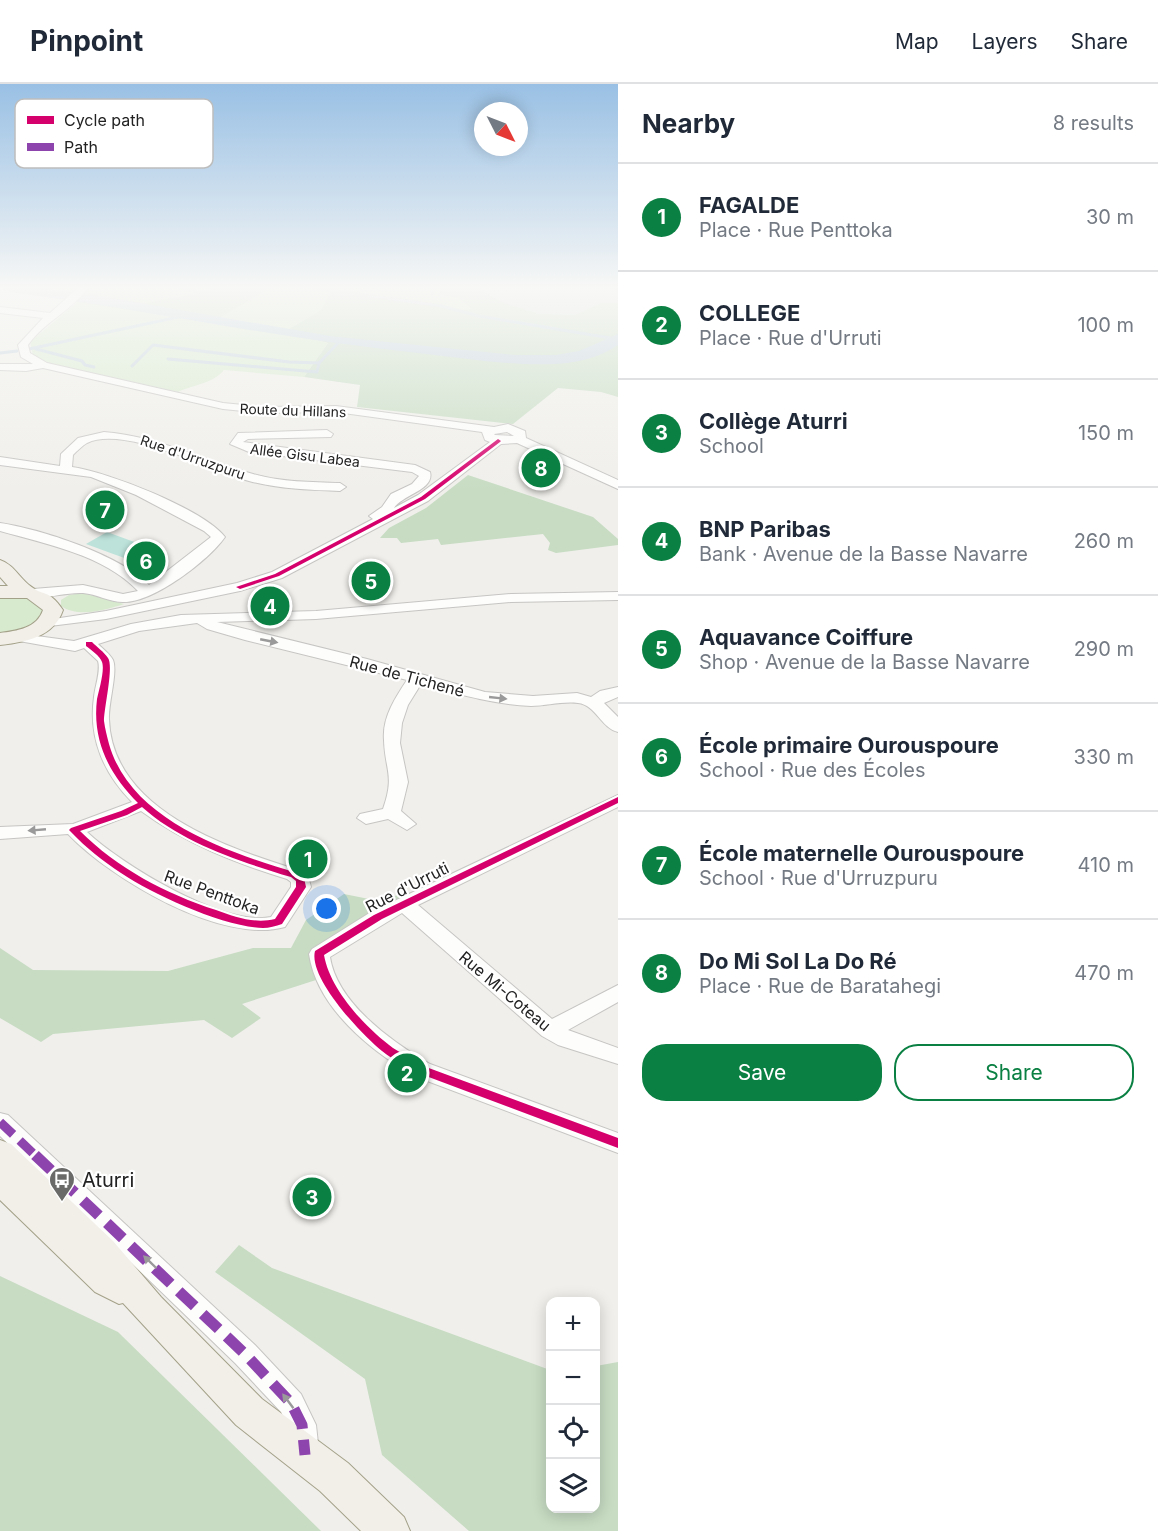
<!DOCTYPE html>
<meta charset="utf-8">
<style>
body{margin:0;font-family:Inter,sans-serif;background:#f2f2f3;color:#1f2937}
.controls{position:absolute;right:18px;bottom:18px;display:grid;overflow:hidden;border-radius:12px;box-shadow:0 3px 15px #0003}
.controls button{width:54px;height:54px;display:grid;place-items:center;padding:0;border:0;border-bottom:2px solid #e0e1e3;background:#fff;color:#1f2937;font:30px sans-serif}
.compass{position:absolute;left:474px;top:18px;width:54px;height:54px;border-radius:50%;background:#fff;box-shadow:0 3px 15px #0003;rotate:132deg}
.you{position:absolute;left:327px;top:825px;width:21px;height:21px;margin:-15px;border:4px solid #fff;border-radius:50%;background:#1a73e8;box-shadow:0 0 0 9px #1a73e833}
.badge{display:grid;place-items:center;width:39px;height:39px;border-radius:50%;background:#0b8043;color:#fff;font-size:20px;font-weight:700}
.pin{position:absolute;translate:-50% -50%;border:3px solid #fff;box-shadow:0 2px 6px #0006}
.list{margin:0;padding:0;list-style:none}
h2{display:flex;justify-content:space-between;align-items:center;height:78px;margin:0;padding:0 24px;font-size:26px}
h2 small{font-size:20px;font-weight:400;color:#747a83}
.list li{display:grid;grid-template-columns:39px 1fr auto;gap:18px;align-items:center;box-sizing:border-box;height:108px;padding:0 24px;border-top:2px solid #e0e1e3}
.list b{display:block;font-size:22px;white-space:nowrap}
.list p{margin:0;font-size:20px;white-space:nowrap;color:#747a83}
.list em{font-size:20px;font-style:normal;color:#747a83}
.actions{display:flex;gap:12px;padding:18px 24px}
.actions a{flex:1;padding:14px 0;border:2px solid #0b8043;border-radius:24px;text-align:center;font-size:21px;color:#0b8043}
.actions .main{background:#0b8043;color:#fff}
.icon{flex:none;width:33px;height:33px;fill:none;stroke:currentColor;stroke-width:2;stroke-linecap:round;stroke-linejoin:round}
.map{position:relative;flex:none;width:618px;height:1447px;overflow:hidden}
header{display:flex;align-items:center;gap:36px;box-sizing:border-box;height:84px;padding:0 30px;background:#fff;border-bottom:2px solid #e0e1e3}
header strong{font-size:28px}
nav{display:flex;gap:33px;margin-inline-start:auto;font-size:21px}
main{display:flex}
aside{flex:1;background:#fff}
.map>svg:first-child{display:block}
</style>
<header>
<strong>Pinpoint</strong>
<nav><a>Map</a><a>Layers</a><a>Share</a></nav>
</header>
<main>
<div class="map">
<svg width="618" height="1447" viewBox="0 0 618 1447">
<rect width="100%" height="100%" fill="#f0efeb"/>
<g fill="#d7eace">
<path d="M 4,204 L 442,204 L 438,211 L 458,214 L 472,225 L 461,226 L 430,219 L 321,226 L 284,248 L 328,259 L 304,293 L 224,286 C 212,300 195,300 178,308 L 49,279 L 33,272 L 30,258 L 80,216 Z"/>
<path d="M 83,509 L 124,520 C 106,526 78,534 61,522 L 61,516 L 69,511 Z"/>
<polygon points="22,511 47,524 38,541 0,551 0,512"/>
</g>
<g fill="#c7dcc3">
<polygon points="226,204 270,204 214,237 135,223 151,218"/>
<polygon points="442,204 618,204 618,313 601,308 558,304 513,340 357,323 360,301 304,293 328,259 284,248 321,226 332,205 430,219 461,226 472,225 458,214 438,211"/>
<polygon points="468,391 593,433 618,455 618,461 556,469 548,466 550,459 543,450 441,461 438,455 401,459 397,454 380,454 389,444 426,424"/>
<polygon points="417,809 326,861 316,896 242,920 261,934 232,954 204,936 53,950 41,958 0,934 0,864 33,886 168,887 253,864 291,864 306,836 344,810 369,815"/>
<polygon points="239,1161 272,1184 550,1286 550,1424 596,1424 596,1282 618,1278 618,1447 469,1447 382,1371 365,1295 215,1188"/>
<polygon points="0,1192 118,1248 321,1447 0,1447"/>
</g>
<polygon fill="#dae5e1" points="477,204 618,204 618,219 601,219 575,231 539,230 502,218"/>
<polygon fill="#bce2da" points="107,448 148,463 127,475 86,460"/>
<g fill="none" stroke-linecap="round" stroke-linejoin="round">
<g stroke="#c2d2de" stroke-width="3">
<polyline points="181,204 202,209 229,204"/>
<polyline points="316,204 441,222 479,232 616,255"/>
<polyline points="615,204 618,207"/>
<polyline points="432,210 435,204"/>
<polyline points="29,265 183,232"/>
<polyline points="36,265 82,277 85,281 94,283"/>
<polyline points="0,269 17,267"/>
<polyline points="168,275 317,288 319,279 340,257"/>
<polyline points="132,282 153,261 289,278 319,279"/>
</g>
<path fill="#c2d2de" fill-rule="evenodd" d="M 3,204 L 40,204 L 100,212 L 330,252 L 515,271 L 556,271 L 579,267 L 618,250 L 618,261 C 599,274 576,279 554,280 C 509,282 463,274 418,269 C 281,255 146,226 10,208 Z"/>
<defs>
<g id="minor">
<path d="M 78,204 L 88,204 C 69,229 45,237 28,261 L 30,269 L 47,279 L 223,319 L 263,323 L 336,322 L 494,343 L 508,340 L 525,347 L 526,354 L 618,396 L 618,405 L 517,359 L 501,360 L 428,417 L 282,494 L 240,507 L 106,535 L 42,543 L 40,540 L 47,536 L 106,527 L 237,499 L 272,488 L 373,435 L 369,432 L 382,423 L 391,410 L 412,400 L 419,392 L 412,388 L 249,368 L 230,360 L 238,349 L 327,346 L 333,350 L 331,353 L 248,355 L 243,358 L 415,381 L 430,388 C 435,406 402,411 394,424 L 418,411 L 490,358 L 485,356 L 482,348 L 336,328 L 263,329 L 223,325 L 43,284 L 26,287 L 0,286 L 0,280 L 33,280 L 21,273 L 18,261 L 43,234 L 0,229 L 0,223 L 50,229 ZM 507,348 L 514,352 L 495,351 L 494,350 Z"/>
<path d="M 104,348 C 157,352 203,376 253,390 C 281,398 311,398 340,399 L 346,403 L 340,407 C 310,406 279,405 249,397 C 210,386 124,341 87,359 C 82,362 77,367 73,371 L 72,383 C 108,388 203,425 225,453 C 208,477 153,519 123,518 C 110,518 96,510 83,509 C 65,508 45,516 28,512 L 26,509 L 28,506 L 33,505 L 83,501 L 123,510 L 138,507 C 104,471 46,460 0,447 L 0,439 C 41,445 120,471 149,501 L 211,453 L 204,447 L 136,411 L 91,393 L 0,381 L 0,373 L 60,382 L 61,370 L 78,354 Z"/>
<path d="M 618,508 L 618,516 L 511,518 L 316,535 L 217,538 L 367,575 L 485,608 L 533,612 L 577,609 L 591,613 L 600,607 L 618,603 L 618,613 L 604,619 L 618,633 L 618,648 C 601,644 596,621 578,619 C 562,617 546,622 531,622 C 492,620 458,610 421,600 L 408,621 L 402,639 L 400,659 L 408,698 L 401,727 L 416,740 L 407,746 L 388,735 L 366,740 L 357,734 L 360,730 L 383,725 C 395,691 385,687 384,656 C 382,634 395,614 407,596 L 245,556 L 207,545 L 197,539 L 139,547 L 98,560 C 103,565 110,570 113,576 C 118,588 108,620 109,635 C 112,727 228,764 301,787 L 308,792 L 311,803 L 285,843 C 222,861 111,795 68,750 L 0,755 L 0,743 L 73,740 L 132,718 C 104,690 88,654 94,613 C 95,602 101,587 98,577 L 84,564 L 75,567 L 19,557 L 14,555 L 11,552 L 14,549 L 74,557 L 131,540 L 181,531 L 316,527 L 511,510 ZM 141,727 C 186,760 235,779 287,795 L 291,798 L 291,803 L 271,833 C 223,843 121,780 87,748 Z"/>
<path d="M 618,711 L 618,723 L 418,821 L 552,935 L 618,901 L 618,918 L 568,946 L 618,964 L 618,980 L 558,961 L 542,952 L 402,829 L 330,873 C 337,919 392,958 430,980 L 618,1049 L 618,1069 L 414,992 C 370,966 317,924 309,870 L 312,865 L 371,828 Z"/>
<polygon points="0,1029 8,1031 255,1261 301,1310 316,1341 319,1369 315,1379 305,1383 295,1379 291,1369 288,1342 281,1328 235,1279 0,1052"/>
</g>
<g id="major">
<path d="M 0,476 C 13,480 19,493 29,501 C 43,513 48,504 63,526 C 54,553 26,558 0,561 L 0,549 C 17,547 37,544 43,526 L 27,514 L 0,514 L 0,502 L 8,502 L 0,493 Z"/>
<polygon points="0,1056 11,1060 113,1157 161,1213 262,1315 348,1379 404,1433 410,1447 361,1447 320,1407 236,1341 123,1219 119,1220 95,1208 0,1116"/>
</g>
</defs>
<use href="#minor" stroke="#c6c5c3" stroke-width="2"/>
<use href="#major" stroke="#a4a189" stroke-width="2"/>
<use href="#minor" fill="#fdfdfc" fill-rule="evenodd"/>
<use href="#major" fill="#f1efe8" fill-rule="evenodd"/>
<polyline stroke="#8e44ad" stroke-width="9" stroke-dasharray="18 9" stroke-linecap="butt" points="0,1038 36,1072"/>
<polyline stroke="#8e44ad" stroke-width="11" stroke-dasharray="22 11" stroke-linecap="butt" points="35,1071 245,1270 291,1319 302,1341 305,1371"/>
<defs>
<g id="cycleway">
<polygon points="498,355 501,357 500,358 425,415 279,492 240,505 236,503 275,490 421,413"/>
<path d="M 86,558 L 92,558 C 97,563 104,568 108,574 C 114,582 104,624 104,637 C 105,645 107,652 109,660 C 131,737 228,768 297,789 L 304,794 L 306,803 L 282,840 C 276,842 269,844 263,844 C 224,843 154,811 121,789 C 103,777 86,764 71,748 L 69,746 L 71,744 L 121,727 L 138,719 C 109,690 92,657 97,615 C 99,606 105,586 102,578 C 100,572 91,566 86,562 ZM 142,723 C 182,759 241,778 291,793 L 296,797 L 296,803 L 275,835 C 255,840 235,833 216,826 C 166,810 117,784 80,747 L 127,731 Z"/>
<path d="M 618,713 L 618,719 L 382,835 L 324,871 C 330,906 366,944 393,964 C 404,971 415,977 426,983 L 618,1054 L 618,1064 L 418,989 C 406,982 393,976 382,967 C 362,951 308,894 315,867 L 374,831 Z"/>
</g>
</defs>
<use href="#cycleway" stroke="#fff" stroke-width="4"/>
<use href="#cycleway" fill="#d6006c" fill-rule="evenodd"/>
</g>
<defs><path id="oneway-solid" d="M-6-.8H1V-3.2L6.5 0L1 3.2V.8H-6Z" transform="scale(1.5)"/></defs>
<g fill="#9a9a9a">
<use href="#oneway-solid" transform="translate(269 557) rotate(11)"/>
<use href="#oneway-solid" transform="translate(498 614) rotate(6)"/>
<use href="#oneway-solid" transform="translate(37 746) rotate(175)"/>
<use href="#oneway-solid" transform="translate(150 1178) rotate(-136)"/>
<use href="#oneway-solid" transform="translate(288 1317) rotate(-127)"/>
</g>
<linearGradient id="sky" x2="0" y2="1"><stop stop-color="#99c0e4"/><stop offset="0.5" stop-color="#f8f8f6"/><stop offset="1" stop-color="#f8f8f6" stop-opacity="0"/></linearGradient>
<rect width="618" height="407" fill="url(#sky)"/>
<defs>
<symbol id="bus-pin" viewBox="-11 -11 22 30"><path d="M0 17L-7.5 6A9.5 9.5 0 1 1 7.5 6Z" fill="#6a6a68" stroke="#fff"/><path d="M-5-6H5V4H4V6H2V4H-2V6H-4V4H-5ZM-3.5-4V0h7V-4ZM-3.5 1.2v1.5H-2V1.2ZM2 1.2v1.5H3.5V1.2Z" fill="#fff"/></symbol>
</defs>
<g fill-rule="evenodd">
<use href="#bus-pin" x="47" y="1081" width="30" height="40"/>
</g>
<g text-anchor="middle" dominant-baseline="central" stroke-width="4.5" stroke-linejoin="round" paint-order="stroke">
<g font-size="14" fill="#222" stroke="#fff">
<text transform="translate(293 326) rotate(2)">Route du Hillans</text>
<text transform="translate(305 371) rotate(7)">Allée Gisu Labea</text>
<text transform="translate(193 373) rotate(19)">Rue d'Urruzpuru</text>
</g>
<g font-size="16" fill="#222" stroke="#fff">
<text transform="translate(407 592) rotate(15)">Rue de Tichené</text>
<text transform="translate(407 803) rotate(-27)">Rue d'Urruti</text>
<text transform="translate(212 808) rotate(20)">Rue Penttoka</text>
<text transform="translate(505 907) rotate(40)">Rue Mi-Coteau</text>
</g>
<g font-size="20" fill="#222" stroke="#fff" text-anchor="start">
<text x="82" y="1096">Aturri</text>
</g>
</g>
<rect x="15" y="15" width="198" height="69" rx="9" fill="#fff" stroke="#bdbdbd" stroke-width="1.5"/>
<rect x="27" y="32" width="27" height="8" fill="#d6006c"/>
<rect x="27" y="59" width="27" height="8" fill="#8e44ad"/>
<g font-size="16" fill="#222">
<text x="64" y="42">Cycle path</text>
<text x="64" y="69">Path</text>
</g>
</svg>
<div class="controls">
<button>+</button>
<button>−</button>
<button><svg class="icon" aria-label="locate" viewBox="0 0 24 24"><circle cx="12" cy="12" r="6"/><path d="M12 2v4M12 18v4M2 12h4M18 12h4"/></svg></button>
<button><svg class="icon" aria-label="layers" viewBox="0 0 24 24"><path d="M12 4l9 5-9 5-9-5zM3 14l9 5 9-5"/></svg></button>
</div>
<svg class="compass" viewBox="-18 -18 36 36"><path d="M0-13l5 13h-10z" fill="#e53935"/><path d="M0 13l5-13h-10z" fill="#747a83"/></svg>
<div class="you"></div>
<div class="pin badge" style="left:308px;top:775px">1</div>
<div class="pin badge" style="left:407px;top:989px">2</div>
<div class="pin badge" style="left:312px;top:1113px">3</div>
<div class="pin badge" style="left:270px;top:522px">4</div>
<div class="pin badge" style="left:371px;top:497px">5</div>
<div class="pin badge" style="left:146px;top:477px">6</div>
<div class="pin badge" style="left:105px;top:426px">7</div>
<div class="pin badge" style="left:541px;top:384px">8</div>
</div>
<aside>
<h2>Nearby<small>8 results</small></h2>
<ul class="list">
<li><span class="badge">1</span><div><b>FAGALDE</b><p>Place · Rue Penttoka</p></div><em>30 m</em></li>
<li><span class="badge">2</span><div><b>COLLEGE</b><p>Place · Rue d'Urruti</p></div><em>100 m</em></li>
<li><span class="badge">3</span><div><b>Collège Aturri</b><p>School</p></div><em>150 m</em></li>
<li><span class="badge">4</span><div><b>BNP Paribas</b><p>Bank · Avenue de la Basse Navarre</p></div><em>260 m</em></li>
<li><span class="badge">5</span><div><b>Aquavance Coiffure</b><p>Shop · Avenue de la Basse Navarre</p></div><em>290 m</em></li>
<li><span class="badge">6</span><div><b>École primaire Ourouspoure</b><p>School · Rue des Écoles</p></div><em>330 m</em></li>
<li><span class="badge">7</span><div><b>École maternelle Ourouspoure</b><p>School · Rue d'Urruzpuru</p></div><em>410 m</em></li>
<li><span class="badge">8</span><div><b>Do Mi Sol La Do Ré</b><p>Place · Rue de Baratahegi</p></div><em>470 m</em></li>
</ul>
<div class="actions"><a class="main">Save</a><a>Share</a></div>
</aside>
</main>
